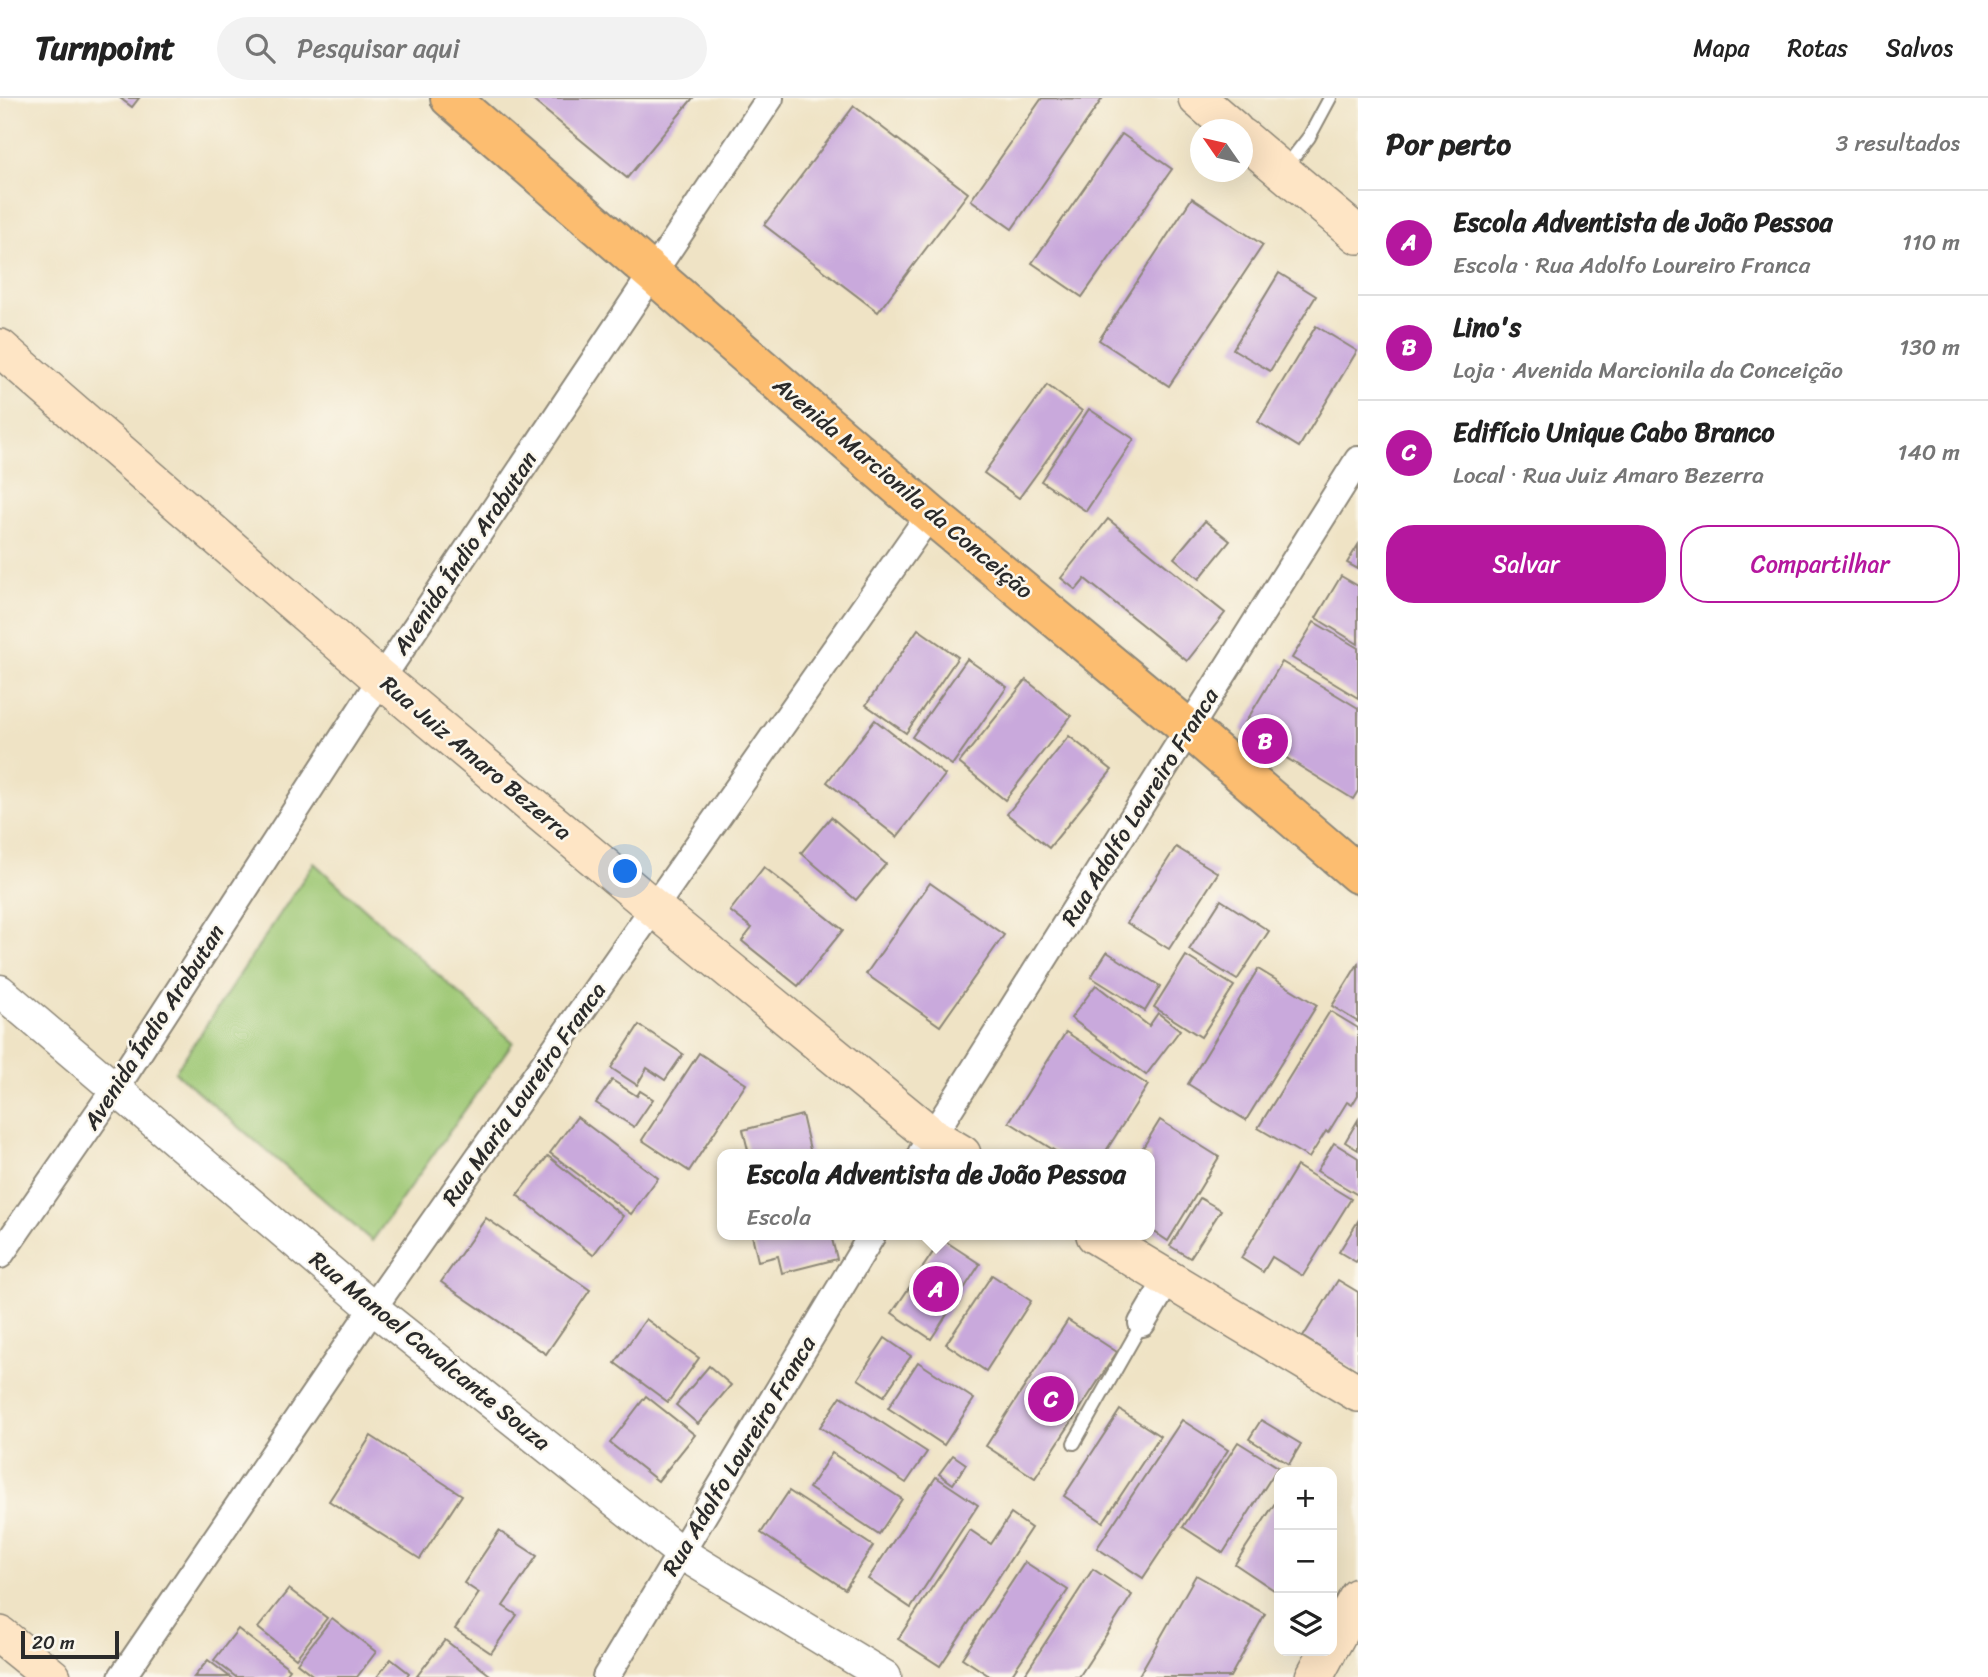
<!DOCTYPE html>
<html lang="pt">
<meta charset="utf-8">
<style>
body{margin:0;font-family:Sriracha,sans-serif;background:#f2f2f2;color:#222}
.controls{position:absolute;right:21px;bottom:21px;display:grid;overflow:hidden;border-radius:14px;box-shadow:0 7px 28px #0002}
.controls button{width:63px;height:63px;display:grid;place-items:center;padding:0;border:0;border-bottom:2px solid #e0e0e0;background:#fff;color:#222;font:35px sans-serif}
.compass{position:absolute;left:1190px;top:21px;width:63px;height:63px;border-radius:50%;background:#fff;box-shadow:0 7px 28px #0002;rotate:304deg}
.scale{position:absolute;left:21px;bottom:18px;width:98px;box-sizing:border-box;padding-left:7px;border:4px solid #2b2b2b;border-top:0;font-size:19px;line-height:24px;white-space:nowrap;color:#2b2b2b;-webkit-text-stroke:5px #fbf7ec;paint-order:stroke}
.you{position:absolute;left:626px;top:774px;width:24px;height:24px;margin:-18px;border:5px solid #fff;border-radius:50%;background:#1a73e8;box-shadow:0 0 0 10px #1a73e833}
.badge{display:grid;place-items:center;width:46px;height:46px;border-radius:50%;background:#b5179e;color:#fff;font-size:23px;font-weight:700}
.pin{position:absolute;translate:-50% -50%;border:4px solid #fff;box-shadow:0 2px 7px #0006}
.popup{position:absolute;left:717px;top:1051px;width:438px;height:91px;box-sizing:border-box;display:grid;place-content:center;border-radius:14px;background:#fff;filter:drop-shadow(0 2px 5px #0005);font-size:23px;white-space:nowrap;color:#767676}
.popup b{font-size:26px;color:#222}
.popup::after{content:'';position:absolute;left:50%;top:100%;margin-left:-14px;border:14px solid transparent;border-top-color:#fff}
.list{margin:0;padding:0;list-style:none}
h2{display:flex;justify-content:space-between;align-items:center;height:91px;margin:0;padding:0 28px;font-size:30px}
h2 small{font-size:23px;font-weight:400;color:#767676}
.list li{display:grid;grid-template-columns:46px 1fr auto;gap:21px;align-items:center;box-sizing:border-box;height:105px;padding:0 28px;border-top:2px solid #e0e0e0}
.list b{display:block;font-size:26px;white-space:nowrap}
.list p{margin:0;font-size:23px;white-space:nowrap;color:#767676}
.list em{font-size:23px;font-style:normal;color:#767676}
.actions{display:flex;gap:14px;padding:21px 28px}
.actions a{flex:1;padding:16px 0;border:2px solid #b5179e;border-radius:28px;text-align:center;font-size:24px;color:#b5179e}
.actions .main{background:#b5179e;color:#fff}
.icon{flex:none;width:38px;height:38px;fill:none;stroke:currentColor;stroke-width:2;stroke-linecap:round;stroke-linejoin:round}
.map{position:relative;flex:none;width:1358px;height:1579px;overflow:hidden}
header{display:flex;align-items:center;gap:42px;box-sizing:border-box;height:98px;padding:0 35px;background:#fff;border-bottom:2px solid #e0e0e0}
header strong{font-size:33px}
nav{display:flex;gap:38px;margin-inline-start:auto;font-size:24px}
.search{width:490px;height:63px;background:#f2f2f2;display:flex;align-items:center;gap:18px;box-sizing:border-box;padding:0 24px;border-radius:38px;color:#767676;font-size:26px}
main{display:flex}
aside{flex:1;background:#fff}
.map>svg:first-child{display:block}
</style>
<header>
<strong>Turnpoint</strong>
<div class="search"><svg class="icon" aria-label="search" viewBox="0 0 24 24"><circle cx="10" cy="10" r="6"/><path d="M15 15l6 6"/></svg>Pesquisar aqui</div>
<nav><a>Mapa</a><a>Rotas</a><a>Salvos</a></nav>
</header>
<main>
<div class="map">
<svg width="1358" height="1579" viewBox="0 0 1358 1579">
<rect width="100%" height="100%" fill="#fbf7ec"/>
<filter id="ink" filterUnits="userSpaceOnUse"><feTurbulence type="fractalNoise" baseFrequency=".0143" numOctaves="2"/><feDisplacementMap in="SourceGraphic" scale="14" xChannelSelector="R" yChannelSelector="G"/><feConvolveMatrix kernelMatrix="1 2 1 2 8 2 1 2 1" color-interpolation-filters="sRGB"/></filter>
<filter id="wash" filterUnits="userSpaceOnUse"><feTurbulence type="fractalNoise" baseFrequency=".00686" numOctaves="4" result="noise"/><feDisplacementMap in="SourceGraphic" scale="28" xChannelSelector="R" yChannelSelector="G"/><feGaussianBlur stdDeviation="1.57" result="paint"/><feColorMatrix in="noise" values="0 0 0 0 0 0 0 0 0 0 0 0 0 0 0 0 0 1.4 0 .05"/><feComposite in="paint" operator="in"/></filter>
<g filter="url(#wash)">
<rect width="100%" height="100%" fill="#efe3c5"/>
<polygon fill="#9ec875" stroke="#647a50" stroke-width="2" points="314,765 513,944 372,1143 175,974"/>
<g id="blocks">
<g fill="#c9a9dc">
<polygon points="120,0 139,0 132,9"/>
<polygon points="530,0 693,0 627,80"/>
<polygon points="1042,0 1102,1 1012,131 971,102"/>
<polygon points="854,8 968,95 878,214 764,127"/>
<polygon points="1122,36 1172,71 1082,199 1032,165"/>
<polygon points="1192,100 1263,147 1169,288 1099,242"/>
<polygon points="1279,175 1316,198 1270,273 1233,251"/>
<polygon points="1316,228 1357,253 1299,349 1258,324"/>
<polygon points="1047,287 1082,313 1019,400 984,375"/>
<polygon points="1089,311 1134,341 1086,413 1041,383"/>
<polygon points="1108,421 1225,515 1187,563 1085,481 1076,492 1061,480"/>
<polygon points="1205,423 1230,443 1199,481 1174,460"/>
<polygon points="1358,447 1358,471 1347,465"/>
<polygon points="1341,478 1358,488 1358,546 1316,520"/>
<polygon points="1314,524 1358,550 1358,600 1292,560"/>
<polygon points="918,531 958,559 906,635 866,607"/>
<polygon points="967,561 1007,589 952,667 912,639"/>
<polygon points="1282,564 1358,610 1358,693 1353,701 1241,632"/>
<polygon points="1026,582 1071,618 1005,702 959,665"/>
<polygon points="875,622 945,677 897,739 827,684"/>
<polygon points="1069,638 1112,672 1049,750 1007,716"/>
<polygon points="831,719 886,766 856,802 801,755"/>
<polygon points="1176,749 1218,775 1169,851 1127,825"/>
<polygon points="764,769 843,832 798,888 742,843 752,830 730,813"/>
<polygon points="930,785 1004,837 940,928 866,876"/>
<polygon points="1221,802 1269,833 1237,882 1189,852"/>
<polygon points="1107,854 1160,888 1145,913 1091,879"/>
<polygon points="1186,858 1234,888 1201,939 1154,909"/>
<polygon points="1358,866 1358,924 1332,908"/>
<polygon points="1258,871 1317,907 1246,1022 1188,986"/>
<polygon points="1096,887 1149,928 1158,915 1180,932 1146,977 1071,920"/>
<polygon points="1330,913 1358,930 1358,997 1352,1007 1347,1004 1328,1035 1326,1033 1309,1060 1258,1030"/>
<polygon points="639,927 683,956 665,982 647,970 637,987 611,970"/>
<polygon points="1066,934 1148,987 1104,1056 1060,1056 1009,1024"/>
<polygon points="699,955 746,986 689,1073 642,1042"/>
<polygon points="612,982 637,998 640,993 653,1001 634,1029 596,1005"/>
<polygon points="802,1017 811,1056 749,1056 743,1032"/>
<polygon points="577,1019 658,1080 631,1116 550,1055"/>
<polygon points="1160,1022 1219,1059 1168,1143 1150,1131 1150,1056 1139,1056"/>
<polygon points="1358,1022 1358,1052 1345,1044"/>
<polygon points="1334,1045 1358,1060 1358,1097 1317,1073"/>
<polygon points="548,1058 623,1118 593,1157 517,1097"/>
<polygon points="1297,1068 1351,1101 1303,1178 1272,1159 1263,1174 1241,1160"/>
<polygon points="1200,1100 1221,1112 1190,1160 1170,1148"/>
<polygon points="486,1120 590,1192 546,1256 441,1184"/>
<polygon points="1358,1123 1358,1161 1356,1164 1339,1154"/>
<polygon points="752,1137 831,1137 837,1161 782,1175 778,1158 758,1163"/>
<polygon points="942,1141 980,1166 931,1241 892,1215"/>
<polygon points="992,1177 1031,1203 986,1273 946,1246"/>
<polygon points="1338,1182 1358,1194 1358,1273 1303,1239"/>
<polygon points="646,1221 699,1260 668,1304 615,1265"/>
<polygon points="1068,1222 1117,1254 1035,1380 986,1348"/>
<polygon points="885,1240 911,1258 884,1298 858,1281"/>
<polygon points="918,1264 974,1301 944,1347 888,1310"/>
<polygon points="709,1268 731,1287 698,1326 676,1307"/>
<polygon points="646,1298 695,1337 658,1383 610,1345"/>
<polygon points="841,1298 927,1354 906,1385 820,1329"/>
<polygon points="1120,1312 1160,1338 1103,1424 1064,1398"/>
<polygon points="1182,1322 1228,1352 1143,1480 1097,1450"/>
<polygon points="1261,1322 1301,1346 1289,1366 1249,1341"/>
<polygon points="371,1338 462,1397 420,1461 329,1403"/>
<polygon points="1238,1344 1278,1369 1223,1455 1183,1429"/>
<polygon points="832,1355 902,1401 879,1436 809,1390"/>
<polygon points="953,1357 966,1366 953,1386 939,1376"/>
<polygon points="936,1379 978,1407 911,1510 868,1481"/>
<polygon points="789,1393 873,1448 845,1491 761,1435"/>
<polygon points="1279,1399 1279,1484 1274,1492 1235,1466"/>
<polygon points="1011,1416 1031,1430 940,1568 898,1541 970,1432 991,1446"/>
<polygon points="499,1433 537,1458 503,1508 517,1517 491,1555 455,1531 479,1495 464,1485"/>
<polygon points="1025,1464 1068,1492 1010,1579 991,1579 962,1560"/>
<polygon points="1093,1471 1132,1497 1079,1579 1030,1579 1025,1576"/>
<polygon points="1196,1477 1265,1516 1230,1579 1138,1579"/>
<polygon points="289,1491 327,1520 296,1560 258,1530"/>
<polygon points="332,1520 376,1554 357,1579 315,1579 297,1565"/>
<polygon points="238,1531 290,1571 284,1579 236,1579 214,1562"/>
<polygon points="445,1542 490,1577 488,1579 417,1578"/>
<polygon points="391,1561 409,1575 406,1579 377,1579"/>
<polygon points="208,1562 230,1579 194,1579"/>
</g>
</g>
</g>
<g filter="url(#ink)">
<use href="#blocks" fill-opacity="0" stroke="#8d8778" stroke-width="2"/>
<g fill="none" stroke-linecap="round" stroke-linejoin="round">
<defs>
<g id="service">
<polyline points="1285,70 1309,39 1330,0"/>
<polyline points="1074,1345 1142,1225"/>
</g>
<g id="minor">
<polyline points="921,1056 1358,362"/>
<polyline points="0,1157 115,991 381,581 770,0"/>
<polyline points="1142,1225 1168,1181"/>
<polyline points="122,1579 373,1210 930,416"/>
<polyline points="606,1579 872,1137"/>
</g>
<polyline id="tertiary" points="0,893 373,1210 681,1455 885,1579"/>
<g id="secondary">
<polyline points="1197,0 1234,32"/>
<polyline points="1242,39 1358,137"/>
<polyline points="0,250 381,581 654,810 932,1038 962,1056"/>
<polyline points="1095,1137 1358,1295"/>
<polyline points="0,1537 52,1579"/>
<polyline points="1332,1546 1358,1499"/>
<polyline points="1314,1579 1328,1553"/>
</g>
<polyline id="primary" points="450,0 930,416 1189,631 1358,776"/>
</defs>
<use href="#service" stroke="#8d8778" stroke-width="16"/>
<use href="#minor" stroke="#8d8778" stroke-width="30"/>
<use href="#tertiary" stroke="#8d8778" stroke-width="35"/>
<use href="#secondary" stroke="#8d8778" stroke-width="40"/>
<use href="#primary" stroke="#8d8778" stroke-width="42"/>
<use href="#service" stroke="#fff" stroke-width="12"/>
<use href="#minor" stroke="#fff" stroke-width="26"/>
<use href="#tertiary" stroke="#fff" stroke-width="32"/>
<use href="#secondary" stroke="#fee5c5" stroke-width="37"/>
<use href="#primary" stroke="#fcbd6f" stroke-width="38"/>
</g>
</g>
<g text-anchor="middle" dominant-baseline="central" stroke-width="5" stroke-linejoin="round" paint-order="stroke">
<g font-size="23" fill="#2b2b2b" stroke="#fbf7ec">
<text transform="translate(903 390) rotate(40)">Avenida Marcionila da Conceição</text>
<text transform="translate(465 455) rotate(-56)">Avenida Índio Arabutan</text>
<text transform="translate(476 660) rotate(40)">Rua Juiz Amaro Bezerra</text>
<text transform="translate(1140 709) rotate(-58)">Rua Adolfo Loureiro Franca</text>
<text transform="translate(154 929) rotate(-57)">Avenida Índio Arabutan</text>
<text transform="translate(524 996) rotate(-55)">Rua Maria Loureiro Franca</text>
<text transform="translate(430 1253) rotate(39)">Rua Manoel Cavalcante Souza</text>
<text transform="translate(739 1358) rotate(-59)">Rua Adolfo Loureiro Franca</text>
</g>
</g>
</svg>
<div class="controls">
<button>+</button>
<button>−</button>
<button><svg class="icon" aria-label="layers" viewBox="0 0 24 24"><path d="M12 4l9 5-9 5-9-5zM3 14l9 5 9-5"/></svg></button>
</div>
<svg class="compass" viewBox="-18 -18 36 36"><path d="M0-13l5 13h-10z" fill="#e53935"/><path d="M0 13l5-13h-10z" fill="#767676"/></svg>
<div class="scale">20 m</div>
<div class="you"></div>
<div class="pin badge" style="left:936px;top:1191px">A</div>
<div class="popup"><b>Escola Adventista de João Pessoa</b>Escola</div>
<div class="pin badge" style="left:1265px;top:643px">B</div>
<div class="pin badge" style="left:1051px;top:1301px">C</div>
</div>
<aside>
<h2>Por perto<small>3 resultados</small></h2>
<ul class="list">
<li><span class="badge">A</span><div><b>Escola Adventista de João Pessoa</b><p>Escola · Rua Adolfo Loureiro Franca</p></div><em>110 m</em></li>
<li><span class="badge">B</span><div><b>Lino's</b><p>Loja · Avenida Marcionila da Conceição</p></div><em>130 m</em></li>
<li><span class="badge">C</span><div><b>Edifício Unique Cabo Branco</b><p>Local · Rua Juiz Amaro Bezerra</p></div><em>140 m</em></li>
</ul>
<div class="actions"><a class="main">Salvar</a><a>Compartilhar</a></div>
</aside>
</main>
